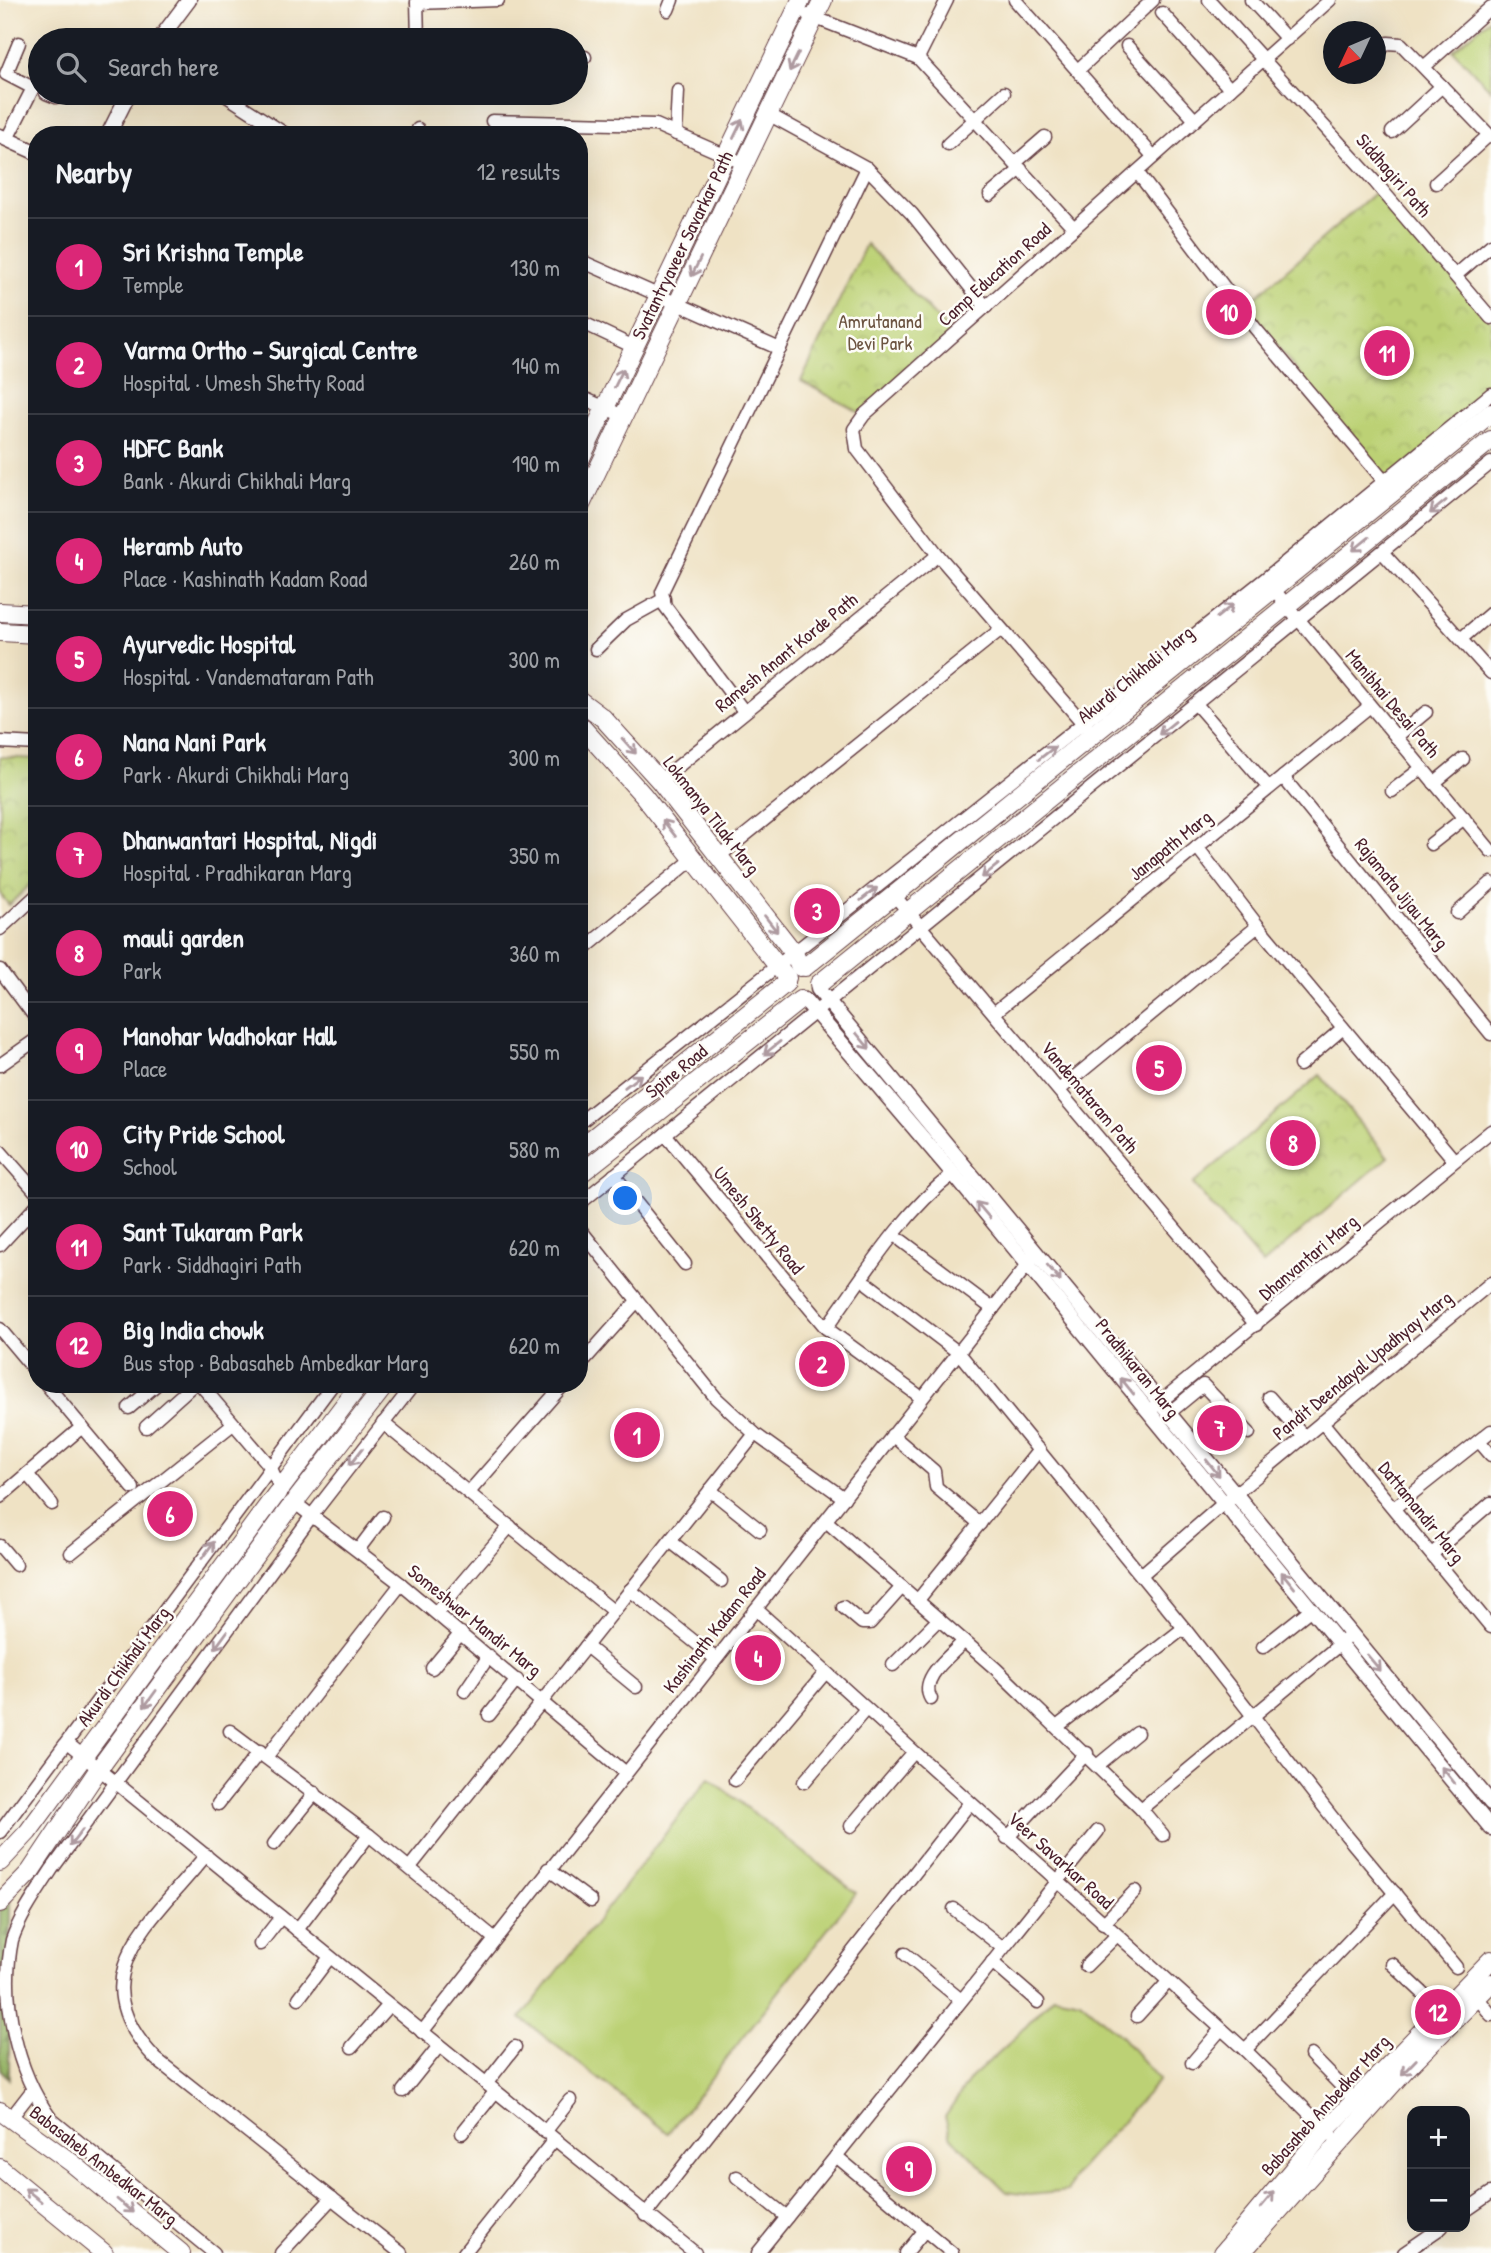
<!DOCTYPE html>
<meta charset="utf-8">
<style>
body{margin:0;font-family:"Patrick Hand",sans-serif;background:#20242c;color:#f1f3f6}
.controls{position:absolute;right:21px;bottom:21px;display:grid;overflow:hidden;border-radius:14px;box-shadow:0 7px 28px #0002}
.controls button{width:63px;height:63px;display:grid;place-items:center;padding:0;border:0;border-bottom:2px solid #363941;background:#171b24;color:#f1f3f6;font:35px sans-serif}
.compass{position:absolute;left:1323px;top:21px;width:63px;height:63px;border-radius:50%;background:#171b24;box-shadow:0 7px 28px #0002;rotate:226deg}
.you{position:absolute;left:626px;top:1199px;width:24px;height:24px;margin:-18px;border:5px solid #fff;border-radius:50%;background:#1a73e8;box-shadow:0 0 0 10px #1a73e833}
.badge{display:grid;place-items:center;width:46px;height:46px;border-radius:50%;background:#db2777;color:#fff;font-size:23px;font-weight:700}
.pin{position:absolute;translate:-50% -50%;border:4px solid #fff;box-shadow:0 2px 7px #0006}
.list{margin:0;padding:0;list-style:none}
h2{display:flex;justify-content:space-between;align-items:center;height:91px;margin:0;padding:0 28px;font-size:30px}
h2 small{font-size:23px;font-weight:400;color:#9ea1a6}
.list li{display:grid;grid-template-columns:46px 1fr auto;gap:21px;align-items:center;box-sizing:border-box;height:98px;padding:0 28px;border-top:2px solid #363941}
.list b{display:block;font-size:26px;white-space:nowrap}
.list p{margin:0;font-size:23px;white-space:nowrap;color:#9ea1a6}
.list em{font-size:23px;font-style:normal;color:#9ea1a6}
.icon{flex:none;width:38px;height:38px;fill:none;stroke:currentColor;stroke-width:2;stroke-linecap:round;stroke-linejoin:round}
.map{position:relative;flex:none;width:1491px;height:2253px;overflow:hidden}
.search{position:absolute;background:#171b24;box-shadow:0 7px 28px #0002;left:28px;top:28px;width:560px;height:77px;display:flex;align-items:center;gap:18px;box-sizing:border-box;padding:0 24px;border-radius:38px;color:#9ea1a6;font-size:26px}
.panel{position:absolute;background:#171b24;box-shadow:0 7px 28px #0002;left:28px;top:126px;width:560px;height:1267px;border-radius:28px}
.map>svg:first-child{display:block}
</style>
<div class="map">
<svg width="1491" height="2253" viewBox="0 0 1491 2253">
<defs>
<pattern id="forest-firs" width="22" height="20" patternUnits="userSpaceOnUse" patternTransform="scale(1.75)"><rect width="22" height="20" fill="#95b366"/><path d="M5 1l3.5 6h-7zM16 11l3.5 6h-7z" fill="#7c9154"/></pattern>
<pattern id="park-crowns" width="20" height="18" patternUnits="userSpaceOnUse" patternTransform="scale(1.75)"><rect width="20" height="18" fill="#bcd175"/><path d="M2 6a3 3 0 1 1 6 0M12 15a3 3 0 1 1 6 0" fill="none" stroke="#a3b365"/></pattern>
</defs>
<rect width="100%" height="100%" fill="#fdfcf7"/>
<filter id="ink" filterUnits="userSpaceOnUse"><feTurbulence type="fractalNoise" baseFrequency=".0143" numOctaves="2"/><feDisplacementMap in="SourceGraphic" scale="14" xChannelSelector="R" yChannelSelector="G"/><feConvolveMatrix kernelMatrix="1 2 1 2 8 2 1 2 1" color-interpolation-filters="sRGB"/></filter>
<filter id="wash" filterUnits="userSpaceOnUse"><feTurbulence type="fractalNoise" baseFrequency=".00686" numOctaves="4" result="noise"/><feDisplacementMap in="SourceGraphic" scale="28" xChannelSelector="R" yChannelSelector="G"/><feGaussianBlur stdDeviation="1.57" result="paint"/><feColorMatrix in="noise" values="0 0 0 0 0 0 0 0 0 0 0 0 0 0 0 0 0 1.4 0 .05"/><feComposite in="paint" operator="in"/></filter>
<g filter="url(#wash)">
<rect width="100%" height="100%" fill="#efe2c4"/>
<polygon fill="url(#forest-firs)" stroke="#706948" stroke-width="2" points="10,1902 9,2079 0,2069 0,1911"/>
<g fill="url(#park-crowns)" stroke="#837850" stroke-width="2">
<polygon points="1378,190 1491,321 1491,394 1385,482 1245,306"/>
<polygon points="866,244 954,336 864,415 801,381"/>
<polygon points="0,757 37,759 37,878 9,905 0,894"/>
<polygon points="1320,1075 1388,1157 1263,1264 1193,1184"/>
</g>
<g fill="#bcd175" stroke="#837850" stroke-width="2">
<polygon points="1491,18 1491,90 1453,50"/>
<polygon points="709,1778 856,1893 668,2133 521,2018"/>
<polygon points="1054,1996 1080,2001 1122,2037 1159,2080 1074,2176 1068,2191 1030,2195 1007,2192 951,2137 945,2117 971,2078 1018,2035"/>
</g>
</g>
<g filter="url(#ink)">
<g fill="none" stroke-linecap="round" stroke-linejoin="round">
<defs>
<g id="minor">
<polyline points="417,0 418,40"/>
<polyline points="1015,0 1153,156"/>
<polyline points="1209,0 1375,182 1491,318"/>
<polyline points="1251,0 1287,39"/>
<polyline points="417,3 498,0"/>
<polyline points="668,10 672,0"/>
<polyline points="1162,13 1230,89"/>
<polyline points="808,15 918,58 1074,228"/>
<polyline points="1127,46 1195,120"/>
<polyline points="1376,53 1388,43 1401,44 1491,137"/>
<polyline points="576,57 585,57"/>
<polyline points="918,58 947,0"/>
<polyline points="1425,66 1491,7"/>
<polyline points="1078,70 1153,0"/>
<polyline points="46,93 56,97 62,93"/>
<polyline points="222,93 287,135"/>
<polyline points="768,114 867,168 912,214 986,307"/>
<polyline points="492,121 656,125 745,164"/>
<polyline points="1392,132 1442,86"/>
<polyline points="676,134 678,91"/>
<polyline points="418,135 418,129"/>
<polyline points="7,139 33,88 6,74 19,43"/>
<polyline points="948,144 1004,93"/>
<polyline points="1015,163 1045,137"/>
<polyline points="1137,172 1255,328 1385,482"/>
<polyline points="1436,183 1489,135"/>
<polyline points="990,195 1021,169"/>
<polyline points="579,260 780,349"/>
<polyline points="1456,275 1491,245"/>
<polyline points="579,321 634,347"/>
<polyline points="579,396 623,416"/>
<polyline points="1383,553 1491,673"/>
<polyline points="1270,585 1491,851"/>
<polyline points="1462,638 1491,613"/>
<polyline points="596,649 626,620 664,599"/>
<polyline points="1196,704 1269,788"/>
<polyline points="743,710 665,606 662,592 867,168"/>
<polyline points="1088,729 938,555 857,449 854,429 864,415 1330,0"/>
<polyline points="1396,737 1426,712"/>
<polyline points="0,742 37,744"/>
<polyline points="1283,777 1491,1034"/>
<polyline points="660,781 938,555"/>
<polyline points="1434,783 1463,759"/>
<polyline points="1392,791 1422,768"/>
<polyline points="1431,844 1464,818"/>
<polyline points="1197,847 1258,926 1454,1160"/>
<polyline points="718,857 1000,630"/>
<polyline points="894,895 1256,1325"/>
<polyline points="1457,913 1491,883"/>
<polyline points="0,929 37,895"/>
<polyline points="579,953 693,859"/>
<polyline points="0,970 37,1020"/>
<polyline points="994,1013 1370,706"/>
<polyline points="0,1065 37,1039"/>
<polyline points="1300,1065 1343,1028"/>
<polyline points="1059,1090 1258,926"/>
<polyline points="579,1123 1265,579 1491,394"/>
<polyline points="665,1134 826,1328 922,1398"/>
<polyline points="0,1151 37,1193"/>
<polyline points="614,1175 685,1264"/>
<polyline points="579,1204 1491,463"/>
<polyline points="579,1228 716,1398 755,1434 844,1498"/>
<polyline points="902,1241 993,1309"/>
<polyline points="0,1245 37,1205"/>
<polyline points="868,1284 959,1353 1184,1628 1346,1835 1456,1967"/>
<path d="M 826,1328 C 864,1276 901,1214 953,1174"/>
<polyline points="0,1329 37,1373"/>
<polyline points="579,1366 637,1301"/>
<polyline points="46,1384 133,1488"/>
<polyline points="200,1384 270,1466 280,1488"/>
<polyline points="1269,1397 1304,1437"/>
<polyline points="1154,1407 1491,1131"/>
<polyline points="129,1408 157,1384"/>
<polyline points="1169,1413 1203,1385 1249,1433"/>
<polyline points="1322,1422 1491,1627"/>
<polyline points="383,1423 613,1611"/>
<polyline points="146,1427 194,1384"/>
<polyline points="892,1435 934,1471 936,1487 980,1524"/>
<polyline points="1479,1441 1491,1455"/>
<polyline points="27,1474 52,1504"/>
<polyline points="710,1490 760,1530"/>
<polyline points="470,1491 564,1384"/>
<polyline points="0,1497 82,1427"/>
<polyline points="295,1503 401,1584 626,1773"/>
<polyline points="1394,1508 1491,1431"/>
<polyline points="826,1521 996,1669 1141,1809 1351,1635"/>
<polyline points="670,1541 721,1581"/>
<polyline points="0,1546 16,1565"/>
<polyline points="358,1550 383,1517"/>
<polyline points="71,1553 233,1424"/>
<polyline points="1432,1554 1491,1503"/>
<polyline points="1141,1575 1224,1503 1491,1283"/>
<polyline points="630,1590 716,1659"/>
<polyline points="918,1600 1039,1450"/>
<polyline points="843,1607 862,1623 870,1623 902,1587"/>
<polyline points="756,1609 1245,2050 1331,2135"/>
<polyline points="436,1613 510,1526"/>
<polyline points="586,1646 636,1687"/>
<polyline points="1263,1647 1311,1609"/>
<polyline points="893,1665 939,1619"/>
<polyline points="432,1668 461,1633"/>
<polyline points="465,1691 489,1656"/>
<path d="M 931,1699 C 918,1678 951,1656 964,1641"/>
<polyline points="489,1715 517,1680"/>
<polyline points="1058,1726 1184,1628"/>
<polyline points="230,1731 369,1835 494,1938"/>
<polyline points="67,1743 695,2253"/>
<polyline points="267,1756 401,1584"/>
<polyline points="1098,1765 1137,1733"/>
<polyline points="735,1780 825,1673"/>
<polyline points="804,1782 865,1710"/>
<polyline points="218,1804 260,1751"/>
<polyline points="1141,1809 1163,1835"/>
<polyline points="851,1826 913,1753"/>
<polyline points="0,1832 333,1384"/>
<polyline points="1007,1838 1087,1753"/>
<polyline points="274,1844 315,1793"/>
<path d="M 206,1855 C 151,1923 76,1976 156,2059 L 401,2253"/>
<polyline points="410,1867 755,1434"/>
<polyline points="548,1869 591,1901"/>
<polyline points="954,1909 1003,1948"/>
<polyline points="1103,1924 1135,1891"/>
<polyline points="297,1930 369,1835"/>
<polyline points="260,1944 281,1917"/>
<polyline points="905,1954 961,2000"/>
<polyline points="992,1962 1038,2002"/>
<polyline points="1392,1964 1442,2011"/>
<polyline points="1086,1966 1116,1936"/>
<polyline points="1474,1993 1491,2015"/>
<polyline points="299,1998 330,1957"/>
<polyline points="1137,2016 1168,1982"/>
<polyline points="422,2032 1033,1258"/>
<polyline points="352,2047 389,2005"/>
<polyline points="1245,2050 1395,1893"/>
<polyline points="1311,2055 1355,2100"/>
<polyline points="1192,2063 1221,2029"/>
<polyline points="486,2084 515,2047"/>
<polyline points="403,2091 439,2046"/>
<polyline points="10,2119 31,2092"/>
<polyline points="545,2132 570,2100"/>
<polyline points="462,2133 495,2092"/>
<polyline points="836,2156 952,2253"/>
<polyline points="737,2177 787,2217"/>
<polyline points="1465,2211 1491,2193"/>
<polyline points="645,2215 969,1804"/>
<path d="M 214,2253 L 51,2119 C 16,2071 0,1999 12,1940 C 21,1914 38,1891 52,1869 L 313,1514 L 414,1384"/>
<polyline points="281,2253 332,2198"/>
<polyline points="464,2253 554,2140"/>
<polyline points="758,2253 1098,1831"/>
<polyline points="906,2253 925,2230"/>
<polyline points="1404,2253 1442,2227"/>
</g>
<g id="tertiary">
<polyline points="159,40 189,0"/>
<polyline points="108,135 129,93"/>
<polyline points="0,136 37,153"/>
<polyline points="818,989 1491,1803"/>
<polyline points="805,1000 956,1177 1491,1828"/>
</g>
<g id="primary">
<polyline points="579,462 801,0"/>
<polyline points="579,509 823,0"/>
<polyline points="0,612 37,614"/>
<polyline points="0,632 37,634"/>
<polyline points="579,700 603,718 660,781 794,953 800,967"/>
<polyline points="579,724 643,795 787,978"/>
<polyline points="805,967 1491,413"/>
<polyline points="819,984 1491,440"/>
<polyline points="579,1149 786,983"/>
<polyline points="579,1175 800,1000"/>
<polyline points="282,1487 360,1384"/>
<polyline points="297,1499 386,1384"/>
<polyline points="0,1862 28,1832 277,1493"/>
<polyline points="0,1903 30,1872 98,1770 292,1505"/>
<polyline points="0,2111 72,2163 181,2253"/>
<polyline points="0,2168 104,2253"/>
<polyline points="1223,2253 1326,2130 1491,1960"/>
<polyline points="1241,2253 1405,2070 1491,1983"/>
</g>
</defs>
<use href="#minor" stroke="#633c42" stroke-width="15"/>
<use href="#tertiary" stroke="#633c42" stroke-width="17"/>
<use href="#primary" stroke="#633c42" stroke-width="20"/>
<use href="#minor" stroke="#fff" stroke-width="12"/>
<use href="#tertiary" stroke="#fff" stroke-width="14"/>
<use href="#primary" stroke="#fff" stroke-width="18"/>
</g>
<defs><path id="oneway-shaft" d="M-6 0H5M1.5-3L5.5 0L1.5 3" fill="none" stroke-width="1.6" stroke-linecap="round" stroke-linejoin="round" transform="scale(1.75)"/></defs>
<g stroke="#ae9aa0">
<use href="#oneway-shaft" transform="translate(794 62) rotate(116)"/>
<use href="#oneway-shaft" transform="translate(738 129) rotate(-64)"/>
<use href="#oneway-shaft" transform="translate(696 267) rotate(116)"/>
<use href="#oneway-shaft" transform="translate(619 378) rotate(-64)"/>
<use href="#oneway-shaft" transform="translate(1438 507) rotate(141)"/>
<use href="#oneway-shaft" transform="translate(1361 544) rotate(141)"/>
<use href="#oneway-shaft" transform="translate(1225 611) rotate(-39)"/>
<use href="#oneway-shaft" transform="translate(1167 728) rotate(141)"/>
<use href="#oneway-shaft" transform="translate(629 746) rotate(48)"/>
<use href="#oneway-shaft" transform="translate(1047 753) rotate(-38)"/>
<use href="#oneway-shaft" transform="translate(669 828) rotate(-128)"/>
<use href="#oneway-shaft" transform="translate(990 871) rotate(141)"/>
<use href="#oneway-shaft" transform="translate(869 894) rotate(-38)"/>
<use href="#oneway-shaft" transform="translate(771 924) rotate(52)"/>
<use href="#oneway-shaft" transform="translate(863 1041) rotate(50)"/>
<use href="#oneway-shaft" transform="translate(772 1048) rotate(141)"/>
<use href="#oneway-shaft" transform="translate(633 1081) rotate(-38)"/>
<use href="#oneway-shaft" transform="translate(983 1210) rotate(-130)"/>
<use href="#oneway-shaft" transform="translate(1054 1273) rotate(50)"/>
<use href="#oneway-shaft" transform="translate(1127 1386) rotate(-129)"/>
<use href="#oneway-shaft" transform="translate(356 1457) rotate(128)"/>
<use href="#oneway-shaft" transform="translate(1213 1468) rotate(51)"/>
<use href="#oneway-shaft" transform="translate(208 1550) rotate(-54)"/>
<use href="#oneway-shaft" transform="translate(1288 1580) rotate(-129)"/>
<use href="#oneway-shaft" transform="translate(221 1640) rotate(126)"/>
<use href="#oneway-shaft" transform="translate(1374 1663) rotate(50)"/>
<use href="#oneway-shaft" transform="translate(150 1699) rotate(126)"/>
<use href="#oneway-shaft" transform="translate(1448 1775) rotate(-129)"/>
<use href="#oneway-shaft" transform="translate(76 1838) rotate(127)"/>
<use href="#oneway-shaft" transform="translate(1409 2067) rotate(134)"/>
<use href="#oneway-shaft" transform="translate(33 2195) rotate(-141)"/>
<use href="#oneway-shaft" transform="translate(1267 2200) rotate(-50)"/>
<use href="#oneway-shaft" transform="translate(125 2206) rotate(40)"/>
</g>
</g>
<g text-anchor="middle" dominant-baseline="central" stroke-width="5" stroke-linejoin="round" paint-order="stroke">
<g font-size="19" fill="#4a1f2b" stroke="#fdfcf7">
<text transform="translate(1394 175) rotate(49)">Siddhagiri Path</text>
<text transform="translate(682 245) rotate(-64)">Svatantryaveer Savarkar Path</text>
<text transform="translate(994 274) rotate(-42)">Camp Education Road</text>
<text transform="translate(786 652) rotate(-39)">Ramesh Anant Korde Path</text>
<text transform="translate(1135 674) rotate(-39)">Akurdi Chikhali Marg</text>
<text transform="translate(1393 703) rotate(50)">Manibhai Desai Path</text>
<text transform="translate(712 815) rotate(52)">Lokmanya Tilak Marg</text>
<text transform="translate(1170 845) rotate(-39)">Janapath Marg</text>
<text transform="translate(1402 893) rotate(51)">Rajamata Jijau Marg</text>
<text transform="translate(676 1071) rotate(-39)">Spine Road</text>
<text transform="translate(1090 1097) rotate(50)">Vandemataram Path</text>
<text transform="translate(759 1220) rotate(51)">Umesh Shetty Road</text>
<text transform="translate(1308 1257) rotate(-40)">Dhanvantari Marg</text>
<text transform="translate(1362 1365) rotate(-39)">Pandit Deendayal Upadhyay Marg</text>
<text transform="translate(1138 1368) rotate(51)">Pradhikaran Marg</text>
<text transform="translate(1422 1512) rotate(51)">Dattamandir Marg</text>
<text transform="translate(475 1620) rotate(39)">Someshwar Mandir Marg</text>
<text transform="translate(714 1630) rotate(-52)">Kashinath Kadam Road</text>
<text transform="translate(123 1666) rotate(-54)">Akurdi Chikhali Marg</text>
<text transform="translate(1061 1860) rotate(42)">Veer Savarkar Road</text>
<text transform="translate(1325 2105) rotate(-48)">Babasaheb Ambedkar Marg</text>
<text transform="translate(104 2165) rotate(38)">Babasaheb Ambedkar Marg</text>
</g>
<g font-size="19" fill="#6c5441" stroke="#fdfcf7">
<text x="880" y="321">Amrutanand<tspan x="880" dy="22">Devi Park</tspan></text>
</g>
</g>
</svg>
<div class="controls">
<button>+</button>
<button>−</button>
</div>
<svg class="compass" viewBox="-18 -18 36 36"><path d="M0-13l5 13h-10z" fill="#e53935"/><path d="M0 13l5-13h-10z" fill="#9ea1a6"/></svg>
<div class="you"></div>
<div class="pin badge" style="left:637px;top:1435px">1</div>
<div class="pin badge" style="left:822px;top:1364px">2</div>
<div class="pin badge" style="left:817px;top:911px">3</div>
<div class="pin badge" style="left:758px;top:1658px">4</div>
<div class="pin badge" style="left:1159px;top:1068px">5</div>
<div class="pin badge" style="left:170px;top:1514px">6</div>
<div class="pin badge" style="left:1220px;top:1428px">7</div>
<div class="pin badge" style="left:1293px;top:1143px">8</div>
<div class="pin badge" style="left:909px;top:2169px">9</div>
<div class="pin badge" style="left:1229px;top:312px">10</div>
<div class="pin badge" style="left:1387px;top:353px">11</div>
<div class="pin badge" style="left:1438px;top:2012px">12</div>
<div class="search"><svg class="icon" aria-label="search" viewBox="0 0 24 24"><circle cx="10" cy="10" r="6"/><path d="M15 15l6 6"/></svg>Search here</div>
<section class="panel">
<h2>Nearby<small>12 results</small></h2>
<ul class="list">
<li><span class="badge">1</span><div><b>Sri Krishna Temple</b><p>Temple</p></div><em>130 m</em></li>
<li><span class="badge">2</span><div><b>Varma Ortho - Surgical Centre</b><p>Hospital · Umesh Shetty Road</p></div><em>140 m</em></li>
<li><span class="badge">3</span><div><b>HDFC Bank</b><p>Bank · Akurdi Chikhali Marg</p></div><em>190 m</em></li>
<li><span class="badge">4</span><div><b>Heramb Auto</b><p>Place · Kashinath Kadam Road</p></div><em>260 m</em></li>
<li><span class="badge">5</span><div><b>Ayurvedic Hospital</b><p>Hospital · Vandemataram Path</p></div><em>300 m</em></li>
<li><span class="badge">6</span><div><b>Nana Nani Park</b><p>Park · Akurdi Chikhali Marg</p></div><em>300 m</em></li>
<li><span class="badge">7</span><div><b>Dhanwantari Hospital, Nigdi</b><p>Hospital · Pradhikaran Marg</p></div><em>350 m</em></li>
<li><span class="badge">8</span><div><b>mauli garden</b><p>Park</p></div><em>360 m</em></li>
<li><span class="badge">9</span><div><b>Manohar Wadhokar Hall</b><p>Place</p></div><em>550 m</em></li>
<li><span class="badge">10</span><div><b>City Pride School</b><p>School</p></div><em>580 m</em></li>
<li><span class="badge">11</span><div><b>Sant Tukaram Park</b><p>Park · Siddhagiri Path</p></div><em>620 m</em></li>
<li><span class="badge">12</span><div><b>Big India chowk</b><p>Bus stop · Babasaheb Ambedkar Marg</p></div><em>620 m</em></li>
</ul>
</section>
</div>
